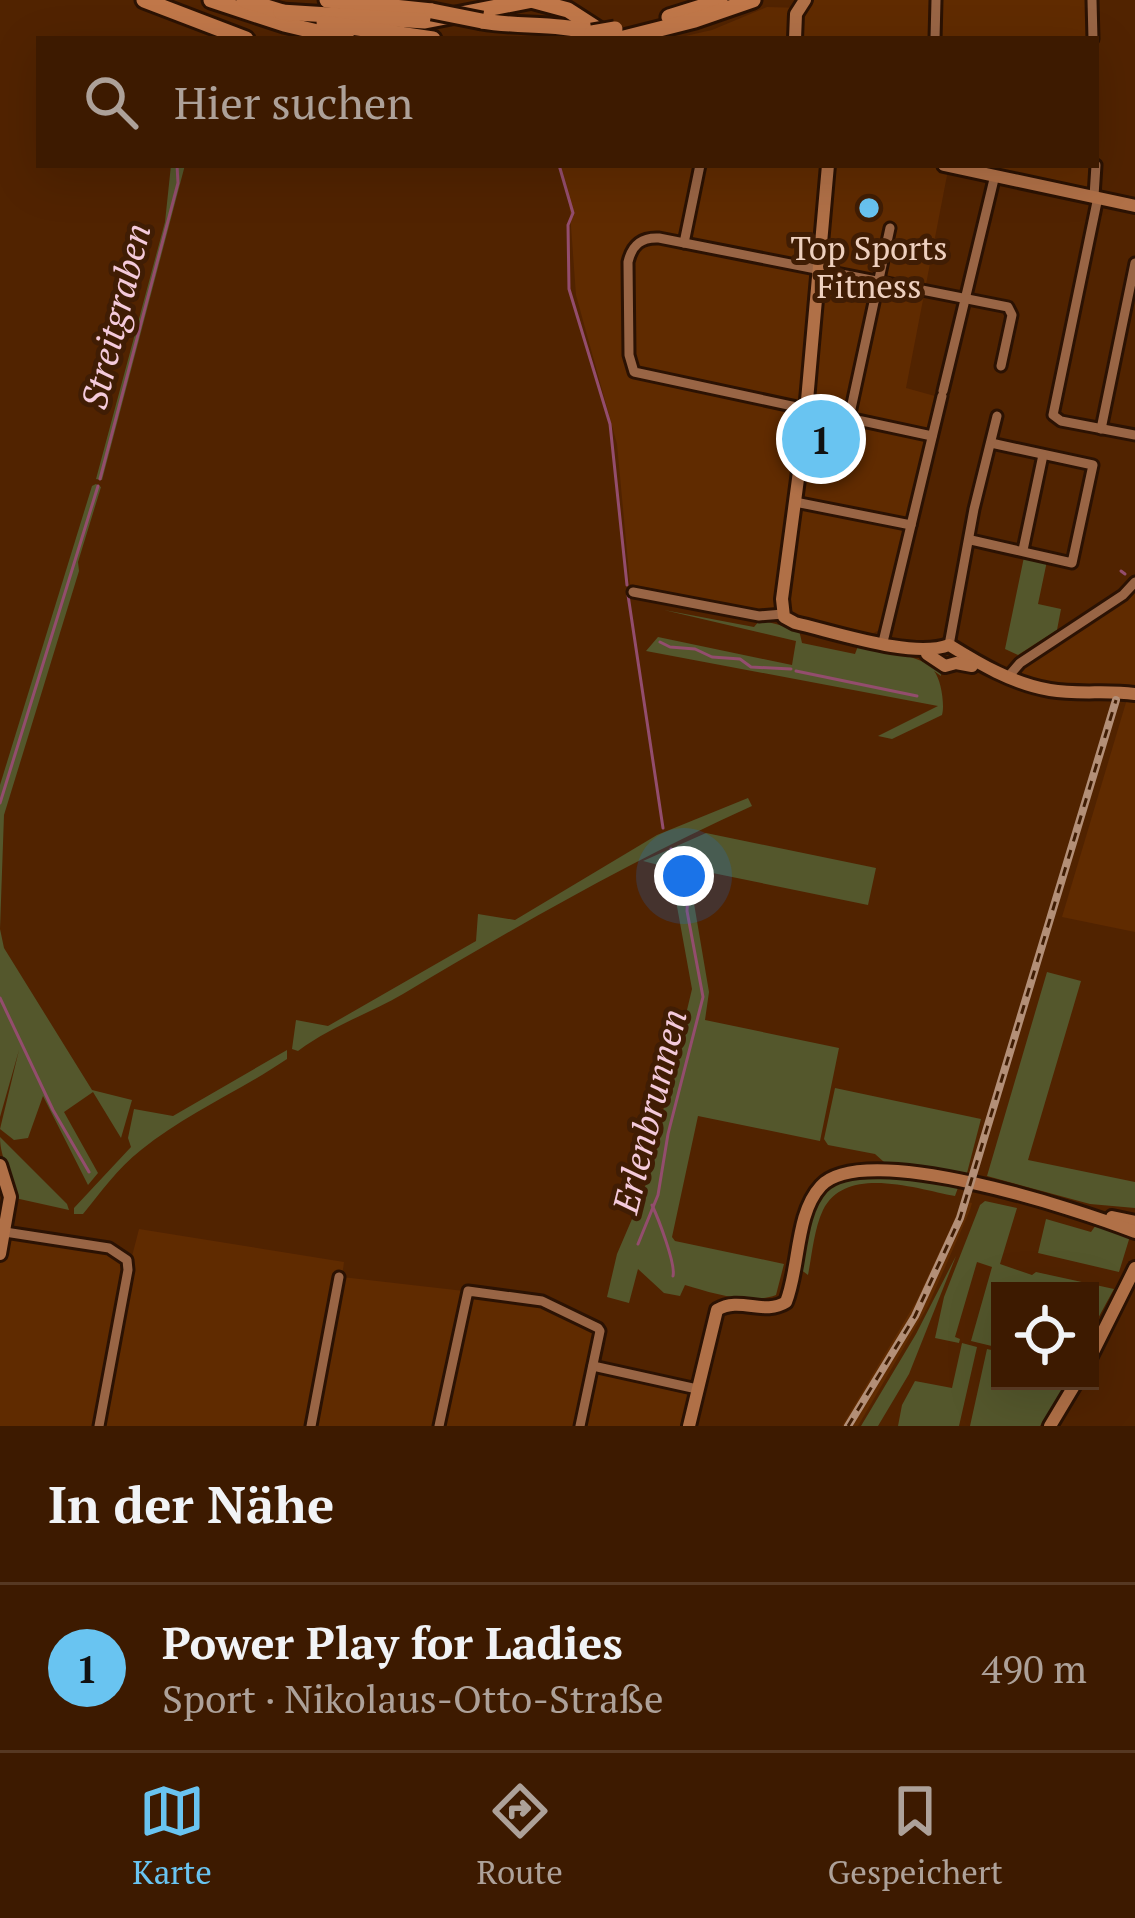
<!DOCTYPE html>
<html lang="de">
<meta charset="utf-8">
<style>
body{margin:0;font-family:"PT Serif",serif;background:#44230a;color:#f1f3f6}
.controls{position:absolute;right:36px;bottom:36px;display:grid;overflow:hidden;border-radius:0px;box-shadow:0 12px 48px #0002}
.controls button{width:108px;height:108px;display:grid;place-items:center;padding:0;border:0;border-bottom:3px solid #563822;background:#3d1a00;color:#f1f3f6;font:60px sans-serif}
.you{position:absolute;left:684px;top:876px;width:42px;height:42px;margin:-30px;border:9px solid #fff;border-radius:50%;background:#1a73e8;box-shadow:0 0 0 18px #1a73e833}
.badge{display:grid;place-items:center;width:78px;height:78px;border-radius:50%;background:#69c4f1;color:#111;font-size:39px;font-weight:700}
.pin{position:absolute;translate:-50% -50%;border:6px solid #fff;box-shadow:0 3px 12px #0006}
.list{margin:0;padding:0;list-style:none}
h2{display:flex;justify-content:space-between;align-items:center;height:156px;margin:0;padding:0 48px;font-size:51px}
h2 small{font-size:39px;font-weight:400;color:#ada199}
.list li{display:grid;grid-template-columns:78px 1fr auto;gap:36px;align-items:center;box-sizing:border-box;height:168px;padding:0 48px;border-top:3px solid #563822}
.list b{display:block;font-size:45px;white-space:nowrap}
.list p{margin:0;font-size:39px;white-space:nowrap;color:#ada199}
.list em{font-size:39px;font-style:normal;color:#ada199}
.icon{flex:none;width:66px;height:66px;fill:none;stroke:currentColor;stroke-width:2;stroke-linecap:round;stroke-linejoin:round}
.map{position:relative;flex:none;width:1135px;height:1426px;overflow:hidden}
.search{position:absolute;background:#3d1a00;box-shadow:0 12px 48px #0002;left:36px;right:36px;top:36px;height:132px;display:flex;align-items:center;gap:30px;box-sizing:border-box;padding:0 42px;border-radius:0px;color:#ada199;font-size:45px}
.sheet{height:324px;background:#3d1a00}
nav{display:flex;justify-content:space-around;align-items:center;box-sizing:border-box;height:168px;border-top:3px solid #563822;background:#3d1a00;font-size:33px;color:#ada199}
nav a{display:grid;justify-items:center;gap:6px}
nav .on{color:#69c4f1}
.map>svg:first-child{display:block}
</style>
<div class="map">
<svg width="1135" height="1426" viewBox="0 0 1135 1426">
<rect width="100%" height="100%" fill="#512300"/>
<g fill="#602b00">
<polygon points="812,0 1086,0 1087,39 672,39 712,30 767,7 802,8"/>
<polygon points="558,165 949,165 906,388 935,396 881,629 872,634 630,584 617,444 576,295 569,199"/>
<polygon points="972,165 1089,165 1090,186 1085,189"/>
<polygon points="1135,575 1135,932 1062,917 1130,689 1050,686 1007,669 1107,604 1125,590"/>
<polygon points="963,1201 972,1203 970,1210 928,1306 858,1426 842,1426 916,1302"/>
<polygon points="139,1229 344,1262 342,1277 535,1299 598,1328 593,1366 602,1375 687,1394 680,1426 0,1426 0,1254 5,1232 113,1249 129,1268"/>
</g>
<g fill="#54572c">
<polygon points="171,165 185,165 102,480 96,479 165,222"/>
<polygon points="96,484 101,487 78,562 79,571 4,815 0,929 4,948 92,1090 132,1100 121,1138 93,1092 64,1112 98,1173 88,1185 43,1096 28,1138 14,1140 0,1129 19,1050 0,1117 0,785 92,486"/>
<polygon points="1024,557 1047,561 1038,604 1061,609 1057,630 1018,655 1005,649"/>
<path d="M 664,610 L 754,627 L 760,620 L 799,630 L 802,643 L 855,654 L 858,646 L 905,655 L 927,663 L 926,659 L 940,670 L 941,676 L 934,671 C 941,679 945,705 942,715 L 892,739 L 878,736 L 938,706 L 646,651 L 658,637 L 792,665 L 796,641 Z"/>
<path d="M 748,798 L 752,806 C 630,861 517,926 403,994 C 368,1014 330,1027 298,1051 L 292,1049 L 296,1020 L 328,1026 L 476,941 L 478,914 L 515,920 L 657,835 Z"/>
<path d="M 706,833 L 876,868 L 868,905 L 688,868 L 709,992 L 705,1020 L 839,1048 L 820,1141 L 698,1116 L 672,1237 L 675,1241 L 784,1264 L 776,1295 C 750,1305 711,1293 685,1285 L 680,1296 L 664,1293 L 638,1269 L 629,1303 L 607,1297 L 617,1254 L 644,1191 L 692,989 L 670,868 L 643,861 Z"/>
<polygon points="1047,972 1081,981 1028,1160 1135,1182 1135,1208 1090,1204 987,1176"/>
<path d="M 287,1050 L 287,1059 C 240,1091 185,1114 141,1150 C 118,1168 101,1192 83,1214 L 74,1214 L 74,1208 L 131,1147 L 128,1138 L 134,1109 L 173,1116 Z"/>
<polygon points="835,1088 981,1119 967,1173 884,1162 875,1154 828,1145 824,1139"/>
<path d="M 0,1137 L 67,1204 L 69,1210 L 15,1198 C 13,1175 0,1160 0,1137 Z"/>
<path d="M 856,1173 L 959,1185 L 955,1196 C 917,1189 846,1164 823,1210 C 814,1229 812,1255 808,1275 L 800,1269 L 810,1214 L 823,1190 Z"/>
<polygon points="985,1201 1017,1208 1000,1264 1032,1275 1036,1272 1114,1289 1090,1333 1090,1291 1000,1291 1000,1348 971,1341 992,1267 977,1262 955,1337 960,1339 959,1343 935,1338 944,1297 980,1205"/>
<polygon points="1046,1219 1091,1232 1098,1222 1131,1233 1119,1272 1038,1253"/>
<polygon points="956,1256 909,1374 878,1426 861,1426 916,1334"/>
<polygon points="962,1343 977,1347 959,1426 898,1426 902,1405 915,1381 952,1388"/>
<polygon points="987,1349 1000,1352 1000,1381 1068,1381 1040,1426 970,1426"/>
</g>
<g fill="none" stroke-linecap="round" stroke-linejoin="round">
<g stroke="#934d6d" stroke-width="3">
<polyline points="559,165 573,213 568,225 569,289 610,424 627,585"/>
<polyline points="100,479 178,183 177,165"/>
<polyline points="1121,571 1125,574"/>
<polyline points="628,595 663,828"/>
<polyline points="660,642 670,647 695,649 712,657 740,659 751,667 791,669"/>
<polyline points="796,671 917,696"/>
<polyline points="0,803 98,486"/>
<polyline points="0,998 53,1110 89,1172"/>
<path d="M 652,1205 C 658,1218 676,1264 673,1276"/>
<polyline points="638,1244 658,1195 668,1134 703,997 687,911 688,894 674,867 671,849"/>
</g>
<defs>
<g id="minor">
<polyline points="1092,0 1093,39"/>
<polyline points="935,39 936,0"/>
<polyline points="1094,196 1096,165"/>
<polyline points="1098,197 1053,415 1061,421 1135,435"/>
<polyline points="684,243 700,165"/>
<polyline points="943,391 995,175"/>
<polyline points="849,418 890,228"/>
<polyline points="1101,429 1135,263"/>
<path d="M 932,436 L 634,372 L 629,355 L 628,262 C 632,245 641,237 659,238 L 1008,307 L 1012,315 L 1001,366"/>
<polyline points="795,502 911,525"/>
<polyline points="971,540 1072,563 1093,465 991,443"/>
<polyline points="1023,550 1043,455"/>
<polyline points="633,592 759,616 783,614"/>
<polyline points="883,642 942,396"/>
<polyline points="949,645 974,509 997,416"/>
<polyline points="1008,677 1020,663 1123,595 1135,582"/>
<polyline points="5,1232 109,1248 127,1260 128,1270 99,1426"/>
<polyline points="593,1366 697,1389"/>
<polyline points="311,1426 339,1277"/>
<polyline points="439,1426 468,1291 542,1301 598,1328 600,1331 580,1426"/>
</g>
<g id="major">
<polyline points="795,39 796,14 805,0"/>
<path d="M 828,165 L 804,434 L 782,599 L 784,617 L 795,623 C 835,632 913,659 949,645 C 978,663 1013,684 1050,690 C 1078,695 1107,690 1135,694"/>
<polyline points="944,165 1135,206"/>
<polyline points="927,654 945,666 956,663 972,666"/>
<polyline points="0,1165 10,1197 0,1254"/>
<polyline points="1112,1217 1135,1222"/>
<polyline points="1090,1358 1135,1268"/>
<path d="M 689,1426 L 717,1310 C 740,1296 764,1316 786,1302 C 800,1267 795,1214 821,1186 C 864,1139 1080,1210 1135,1232"/>
<polyline points="1050,1426 1077,1381"/>
</g>
<g id="highway">
<polyline points="144,0 246,39"/>
<polyline points="211,0 284,24 347,39"/>
<polyline points="244,0 289,14"/>
<polyline points="327,0 432,11"/>
<polyline points="531,0 568,10 599,30"/>
<polyline points="281,12 425,21 533,0"/>
<polyline points="669,17 720,1"/>
<path d="M 482,21 C 517,27 561,23 592,33"/>
<polyline points="324,23 433,39"/>
<polyline points="620,39 695,20 753,0"/>
</g>
</defs>
<use href="#minor" stroke="#2b1203" stroke-width="15"/>
<use href="#major" stroke="#2b1203" stroke-width="18"/>
<use href="#highway" stroke="#2b1203" stroke-width="21"/>
<use href="#minor" stroke="#996545" stroke-width="9"/>
<use href="#major" stroke="#b07047" stroke-width="12"/>
<use href="#highway" stroke="#c07749" stroke-width="15"/>
<defs>
<polyline id="rail" points="848,1426 915,1316 960,1218 1116,700"/>
</defs>
<use href="#rail" stroke="#b38f77" stroke-width="8"/>
<use href="#rail" stroke="#401d04" stroke-width="3" stroke-dasharray="9" stroke-linecap="butt"/>
<defs>
<g id="highway-bridge">
<polyline points="432,11 482,21"/>
<polyline points="592,33 615,29"/>
</g>
</defs>
<use href="#highway-bridge" stroke="#2b1203" stroke-width="21" stroke-linecap="butt"/>
<use href="#highway-bridge" stroke="#c07749" stroke-width="15"/>
</g>
<circle fill="#69c4f1" stroke="#401d04" stroke-width="4.5" cx="869" cy="208" r="12"/>
<g text-anchor="middle" dominant-baseline="central" stroke-width="10" stroke-linejoin="round" paint-order="stroke">
<g font-size="33" fill="#eed0bf" stroke="#401d04">
<text x="869" y="247">Top Sports<tspan x="869" dy="38">Fitness</tspan></text>
</g>
<g font-size="36" font-style="italic" fill="#f4cadb" stroke="#401d04">
<text transform="translate(115 316) rotate(-76)">Streitgraben</text>
<text transform="translate(649 1111) rotate(-76)">Erlenbrunnen</text>
</g>
</g>
</svg>
<div class="controls">
<button><svg class="icon" aria-label="locate" viewBox="0 0 24 24"><circle cx="12" cy="12" r="6"/><path d="M12 2v4M12 18v4M2 12h4M18 12h4"/></svg></button>
</div>
<div class="you"></div>
<div class="pin badge" style="left:821px;top:439px">1</div>
<div class="search"><svg class="icon" aria-label="search" viewBox="0 0 24 24"><circle cx="10" cy="10" r="6"/><path d="M15 15l6 6"/></svg>Hier suchen</div>
</div>
<section class="sheet">
<h2>In der Nähe<small></small></h2>
<ul class="list">
<li><span class="badge">1</span><div><b>Power Play for Ladies</b><p>Sport · Nikolaus-Otto-Straße</p></div><em>490 m</em></li>
</ul>
</section>
<nav>
<a class="on"><svg class="icon" aria-label="map" viewBox="0 0 24 24"><path d="M3 6l6-2 6 2 6-2v14l-6 2-6-2-6 2zM9 4v14M15 6v14"/></svg>Karte</a>
<a><svg class="icon" aria-label="directions" viewBox="0 0 24 24"><path d="M12 3l9 9-9 9-9-9zM9 14v-3h6M13 9l2 2-2 2"/></svg>Route</a>
<a><svg class="icon" aria-label="saved" viewBox="0 0 24 24"><path d="M7 4h10v16l-5-4-5 4z"/></svg>Gespeichert</a>
</nav>
